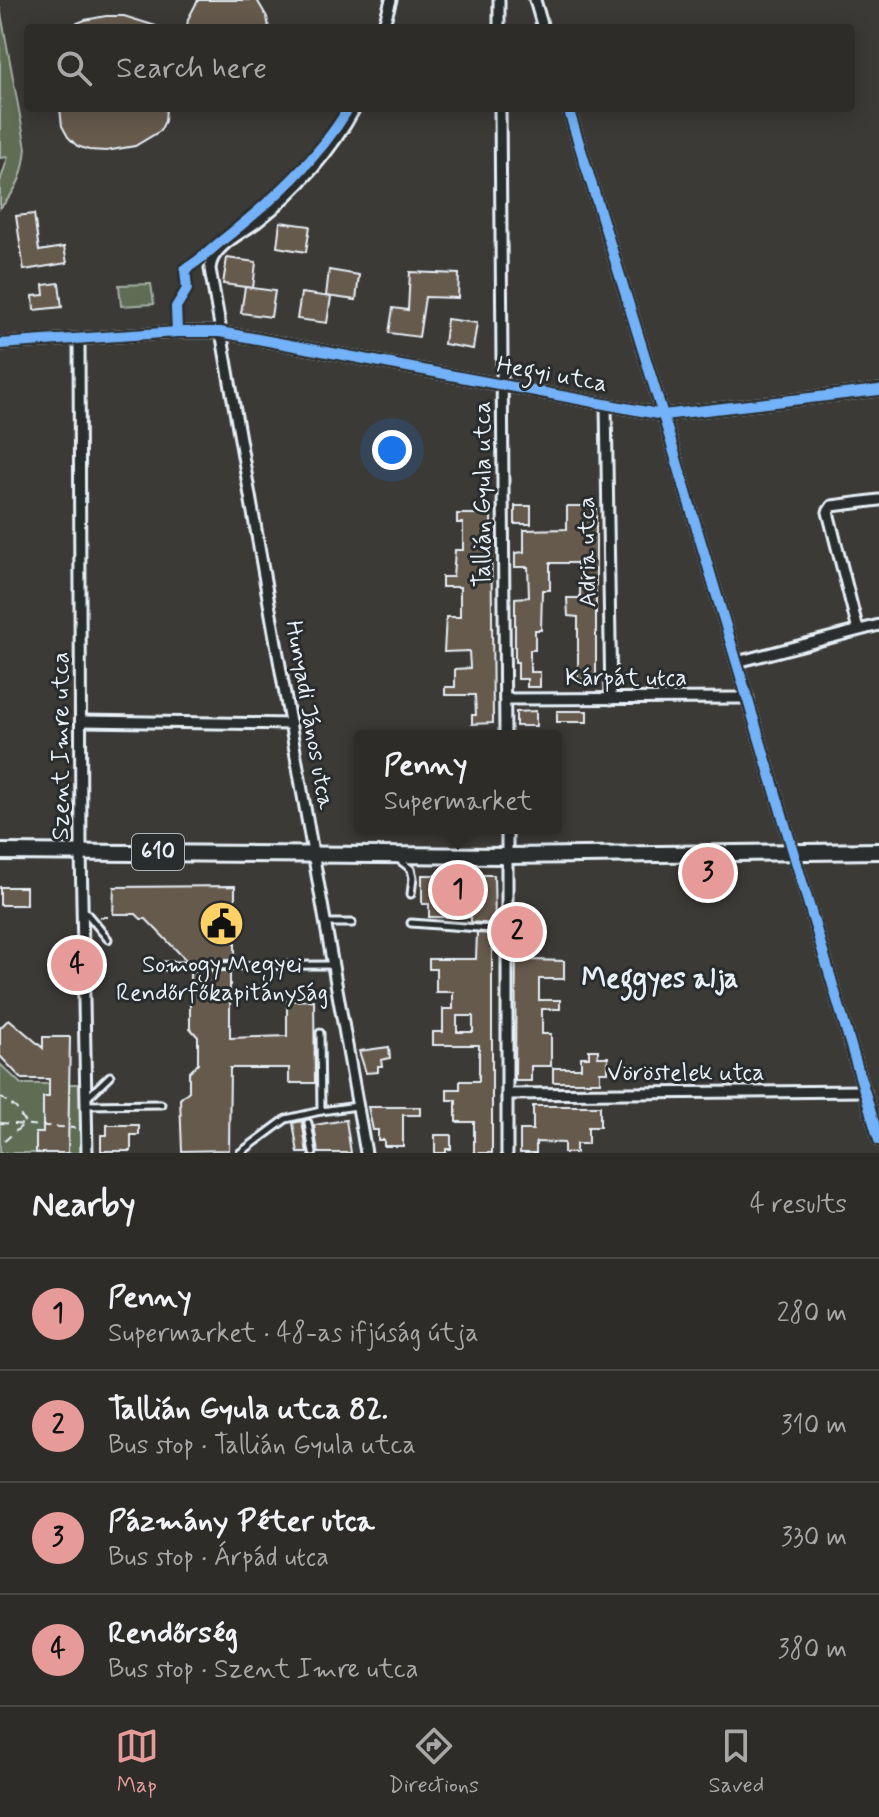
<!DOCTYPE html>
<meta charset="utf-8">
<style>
body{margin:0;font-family:Mynerve,sans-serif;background:#393835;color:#f1f3f6}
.you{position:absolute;left:392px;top:450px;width:28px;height:28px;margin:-20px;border:6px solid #fff;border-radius:50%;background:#1a73e8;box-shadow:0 0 0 12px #1a73e833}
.badge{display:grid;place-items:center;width:52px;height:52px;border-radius:50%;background:#e69b98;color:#111;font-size:26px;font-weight:700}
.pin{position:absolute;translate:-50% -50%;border:4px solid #fff;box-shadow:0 2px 8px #0006}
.popup{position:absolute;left:354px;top:730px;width:208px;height:104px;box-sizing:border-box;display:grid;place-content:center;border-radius:8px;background:#2d2c29;filter:drop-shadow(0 2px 6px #0005);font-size:26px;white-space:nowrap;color:#a7a7a8}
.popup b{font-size:30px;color:#f1f3f6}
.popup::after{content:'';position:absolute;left:50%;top:100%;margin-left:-16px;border:16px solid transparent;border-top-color:#2d2c29}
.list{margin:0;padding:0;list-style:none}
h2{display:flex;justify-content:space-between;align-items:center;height:104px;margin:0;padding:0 32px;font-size:34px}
h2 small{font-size:26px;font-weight:400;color:#a7a7a8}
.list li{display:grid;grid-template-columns:52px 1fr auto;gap:24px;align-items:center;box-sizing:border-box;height:112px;padding:0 32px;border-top:2px solid #484846}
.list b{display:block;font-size:30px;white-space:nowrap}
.list p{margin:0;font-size:26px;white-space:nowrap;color:#a7a7a8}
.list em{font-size:26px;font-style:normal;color:#a7a7a8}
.icon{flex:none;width:44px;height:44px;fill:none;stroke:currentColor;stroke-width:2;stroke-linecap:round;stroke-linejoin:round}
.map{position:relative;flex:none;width:879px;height:1153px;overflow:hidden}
.search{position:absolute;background:#2d2c29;box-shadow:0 4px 20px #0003;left:24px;right:24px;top:24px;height:88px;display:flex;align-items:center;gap:20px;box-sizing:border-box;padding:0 28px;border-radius:8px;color:#a7a7a8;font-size:30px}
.sheet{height:552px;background:#2d2c29}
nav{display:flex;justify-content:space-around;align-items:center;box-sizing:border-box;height:112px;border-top:2px solid #484846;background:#2d2c29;font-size:22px;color:#a7a7a8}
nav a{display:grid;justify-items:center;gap:4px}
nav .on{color:#e69b98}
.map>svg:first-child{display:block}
</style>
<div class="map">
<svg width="879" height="1153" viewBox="0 0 879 1153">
<rect width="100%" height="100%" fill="#3c3a37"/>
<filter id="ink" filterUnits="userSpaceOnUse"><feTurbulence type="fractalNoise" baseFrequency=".0125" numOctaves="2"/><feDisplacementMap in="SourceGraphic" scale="16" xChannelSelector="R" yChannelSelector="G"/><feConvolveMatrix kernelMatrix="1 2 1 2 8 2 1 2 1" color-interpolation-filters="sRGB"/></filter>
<g filter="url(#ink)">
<g fill="#5f6d55" stroke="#a4afa6" stroke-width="2">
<path d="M 0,8 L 26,148 C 24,172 18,190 0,208 L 0,182 L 8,157 L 0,158 Z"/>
<polygon points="151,284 154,304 121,306 119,285"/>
<polygon points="0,1064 21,1084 80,1084 81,1153 0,1153"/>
</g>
<g fill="#665a4d" stroke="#e8f1f8" stroke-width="2" fill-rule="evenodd">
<polygon points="198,0 257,0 267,17 269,28 187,28 188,19"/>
<polygon points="106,16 124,16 156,26 156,28 65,28 85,20"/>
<polygon points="60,108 166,108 165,121 160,131 135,146 106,151 89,150 77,146 68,137 62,126"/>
<polygon points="34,214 39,251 64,247 67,263 24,270 16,216"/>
<polygon points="280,222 310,226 306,252 277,247"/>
<polygon points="227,258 256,262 253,288 223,284"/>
<polygon points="329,270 359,275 356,300 326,296"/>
<polygon points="410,272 459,274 458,298 425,297 419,337 389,333 393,308 408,310"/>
<polygon points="59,283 62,307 34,310 33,296 44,295 43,285"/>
<polygon points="245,287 275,291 271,317 241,313"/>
<polygon points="301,293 331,297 327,323 297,319"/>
<polygon points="447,319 477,323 473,349 444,344"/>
<rect x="515" y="506" width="16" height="18"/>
<polygon points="567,506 596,506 596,679 578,680 578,617 568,616 567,598 580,598 580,570 577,570 577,563 550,563 550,590 542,590 541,630 535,630 535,650 530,650 530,672 540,672 540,687 527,687 527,679 518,679 518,662 515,662 515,598 529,597 528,567 515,567 515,553 524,552 524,530 567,529"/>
<polygon points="457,514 491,514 493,723 472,724 472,715 476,715 475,695 445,695 445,687 455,687 455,669 470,668 469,651 444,652 446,617 460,617 460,587 442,587 442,577 453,577 455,550 463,550 463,523 457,523"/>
<polygon points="536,711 536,726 516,726 516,712"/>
<rect x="557" y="711" width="30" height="11"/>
<polygon points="422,875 494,875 495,924 471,922 471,917 429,917 429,904 422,904"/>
<polygon points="235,886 235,960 186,960 146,919 141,919 136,914 113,914 114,887"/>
<rect x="0" y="887" width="26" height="18"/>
<path d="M 477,933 L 492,934 L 492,1153 L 474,1153 L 474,1122 L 456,1122 L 456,1100 L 447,1100 L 447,1089 L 460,1089 L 460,1081 L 479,1081 L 479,1045 L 433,1045 L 433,1032 L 443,1032 L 443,1009 L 453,1009 L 453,992 L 436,992 L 436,969 L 429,969 L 429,959 L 476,959 ZM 457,1016 L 473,1016 L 473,1032 L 457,1032 Z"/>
<polygon points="516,937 532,937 532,960 564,961 564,979 539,979 539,1000 560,1000 560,1009 542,1009 542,1034 551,1034 551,1066 531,1066 531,1081 515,1081"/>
<polygon points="190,971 230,971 230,1038 287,1036 287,1001 314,1000 315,1083 289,1083 289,1068 230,1068 229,1150 182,1151 180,1099 189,1091 189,1073 198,1064 198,1037 190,1028"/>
<polygon points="9,1019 43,1048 43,1037 70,1037 68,1153 36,1153 36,1133 43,1133 43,1097 49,1097 49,1079 22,1079 0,1056 0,1028"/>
<polygon points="389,1047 390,1058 381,1060 382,1066 378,1066 378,1072 366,1073 359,1051"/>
<polygon points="589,1050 598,1050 598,1057 608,1057 608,1072 600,1072 600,1082 553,1082 553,1068 581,1068 581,1057 589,1057"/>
<polygon points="533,1106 600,1106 600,1127 588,1127 588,1144 576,1144 576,1153 564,1153 564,1143 536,1142 536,1153 520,1153 520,1130 533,1130"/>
<polygon points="368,1107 420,1107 420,1115 403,1115 403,1146 384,1146 384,1140 378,1140 378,1130 373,1130"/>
<polygon points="346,1120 351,1153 318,1153 314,1125"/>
<polygon points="302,1121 303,1127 307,1153 298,1153 293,1123"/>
<polygon points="107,1125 139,1125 139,1135 131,1135 131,1151 101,1151 101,1135 107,1135"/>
<polygon points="435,1135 451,1135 451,1149 446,1149 446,1153 435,1153"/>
</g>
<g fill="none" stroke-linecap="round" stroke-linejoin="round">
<defs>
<g id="service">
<polyline points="398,859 411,869 413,878 411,894"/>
<polyline points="83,909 108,939"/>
<polyline points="326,923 352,923"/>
<polyline points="411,923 506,930"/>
<polyline points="161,966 331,965"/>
<polyline points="320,1033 321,1111 357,1106"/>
<polyline points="88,1097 110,1076"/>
<polyline points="86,1105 161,1104"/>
<polyline points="308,1123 313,1153"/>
<polyline points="240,1153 286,1119 321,1111"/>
</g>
<g id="minor">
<polyline points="499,0 499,28"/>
<polyline points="535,0 543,28"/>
<polyline points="383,28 391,0"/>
<path d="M 355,108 C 331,152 296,191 257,222 C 241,234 211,247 210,269 L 366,1153"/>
<polyline points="500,108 505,736"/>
<polyline points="568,108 663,415 879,1140"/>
<polyline points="79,339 81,851 87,1153"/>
<polyline points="0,344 177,332 220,332 663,415 879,390"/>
<polyline points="606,405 611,699"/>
<polyline points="858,630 828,512 832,506 879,500"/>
<polyline points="737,662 879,625"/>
<polyline points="505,699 748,698"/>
<polyline points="82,721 291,724"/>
<polyline points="507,828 507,1153"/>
<polyline points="507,1094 865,1091"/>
</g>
<polyline id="primary" points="0,852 507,856 879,851"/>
</defs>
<use href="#service" stroke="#e8f1f8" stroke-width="11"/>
<use href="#minor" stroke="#e8f1f8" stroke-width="15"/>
<use href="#primary" stroke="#e8f1f8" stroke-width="20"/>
<g stroke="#e8f1f8" stroke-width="2" stroke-dasharray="8 6" stroke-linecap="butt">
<polyline points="100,917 111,917"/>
<polyline points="0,1097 16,1108 25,1123 0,1145"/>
<polyline points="0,1123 75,1128"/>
</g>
<use href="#service" stroke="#2a2d2e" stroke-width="5"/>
<use href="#minor" stroke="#2a2d2e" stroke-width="9"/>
<use href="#primary" stroke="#2a2d2e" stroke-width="14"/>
<defs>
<g id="cycleway">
<polyline points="568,108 663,415 879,1140"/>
<path d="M 177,332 L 176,307 L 187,289 L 185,269 C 200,261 211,249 224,239 C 273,200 316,162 349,108"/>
<polyline points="0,344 177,332 220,332 663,415 879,390"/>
</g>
</defs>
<use href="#cycleway" stroke="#2a2d2e" stroke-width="15"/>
<use href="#cycleway" stroke="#73b2f8" stroke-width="10"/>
</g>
</g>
<defs>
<symbol id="civic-disc" viewBox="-11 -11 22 22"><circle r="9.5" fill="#ffd166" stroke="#2a2d2e"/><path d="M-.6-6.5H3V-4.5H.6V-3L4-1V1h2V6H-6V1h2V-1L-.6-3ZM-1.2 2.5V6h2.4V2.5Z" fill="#111"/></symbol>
</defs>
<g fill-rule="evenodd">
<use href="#civic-disc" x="196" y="898" width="51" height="51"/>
</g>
<g text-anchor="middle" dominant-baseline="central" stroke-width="6" stroke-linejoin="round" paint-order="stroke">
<rect fill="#2a2d2e" stroke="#afb6bb" stroke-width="2" x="132" y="834" width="52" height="36" rx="6"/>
<g font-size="22" font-weight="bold" fill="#e8f1f8">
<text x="158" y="852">610</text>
</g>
<g font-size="24" fill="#e8f1f8" stroke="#2a2d2e">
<text transform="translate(552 375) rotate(10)">Hegyi utca</text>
<text transform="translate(483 494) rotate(-90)">Tallián Gyula utca</text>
<text transform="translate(588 552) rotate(-91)">Adria utca</text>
<text x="626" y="678">Kárpát utca</text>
<text transform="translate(309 715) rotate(80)">Hunyadi János utca</text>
<text transform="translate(61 746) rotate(-90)">Szent Imre utca</text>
<text x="686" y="1073">Vöröstelek utca</text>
</g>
<g font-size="24" fill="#e8f1f8" stroke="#2a2d2e">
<text x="222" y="965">Somogy Megyei<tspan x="222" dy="28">Rendőrfőkapitányság</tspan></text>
</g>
<g font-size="28" font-weight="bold" fill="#e8f1f8" stroke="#2a2d2e">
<text x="660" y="979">Meggyes alja</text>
</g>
</g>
</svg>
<div class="you"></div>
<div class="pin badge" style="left:458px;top:890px">1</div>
<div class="popup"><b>Penny</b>Supermarket</div>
<div class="pin badge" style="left:517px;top:932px">2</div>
<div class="pin badge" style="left:708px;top:873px">3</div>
<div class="pin badge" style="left:77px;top:965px">4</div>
<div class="search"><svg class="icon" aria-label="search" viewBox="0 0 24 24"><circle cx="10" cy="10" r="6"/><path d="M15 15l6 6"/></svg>Search here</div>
</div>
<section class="sheet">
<h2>Nearby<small>4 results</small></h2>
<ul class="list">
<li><span class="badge">1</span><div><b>Penny</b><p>Supermarket · 48-as ifjúság útja</p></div><em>280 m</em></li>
<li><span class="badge">2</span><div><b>Tallián Gyula utca 82.</b><p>Bus stop · Tallián Gyula utca</p></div><em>310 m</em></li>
<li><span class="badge">3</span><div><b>Pázmány Péter utca</b><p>Bus stop · Árpád utca</p></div><em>330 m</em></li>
<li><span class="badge">4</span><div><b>Rendőrség</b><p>Bus stop · Szent Imre utca</p></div><em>380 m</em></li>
</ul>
</section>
<nav>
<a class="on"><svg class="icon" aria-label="map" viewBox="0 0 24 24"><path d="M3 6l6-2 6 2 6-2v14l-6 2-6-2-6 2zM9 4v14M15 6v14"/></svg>Map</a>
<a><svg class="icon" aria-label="directions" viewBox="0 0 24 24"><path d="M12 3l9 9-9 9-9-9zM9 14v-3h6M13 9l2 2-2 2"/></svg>Directions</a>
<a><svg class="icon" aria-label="saved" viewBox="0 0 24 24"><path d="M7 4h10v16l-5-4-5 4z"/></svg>Saved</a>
</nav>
